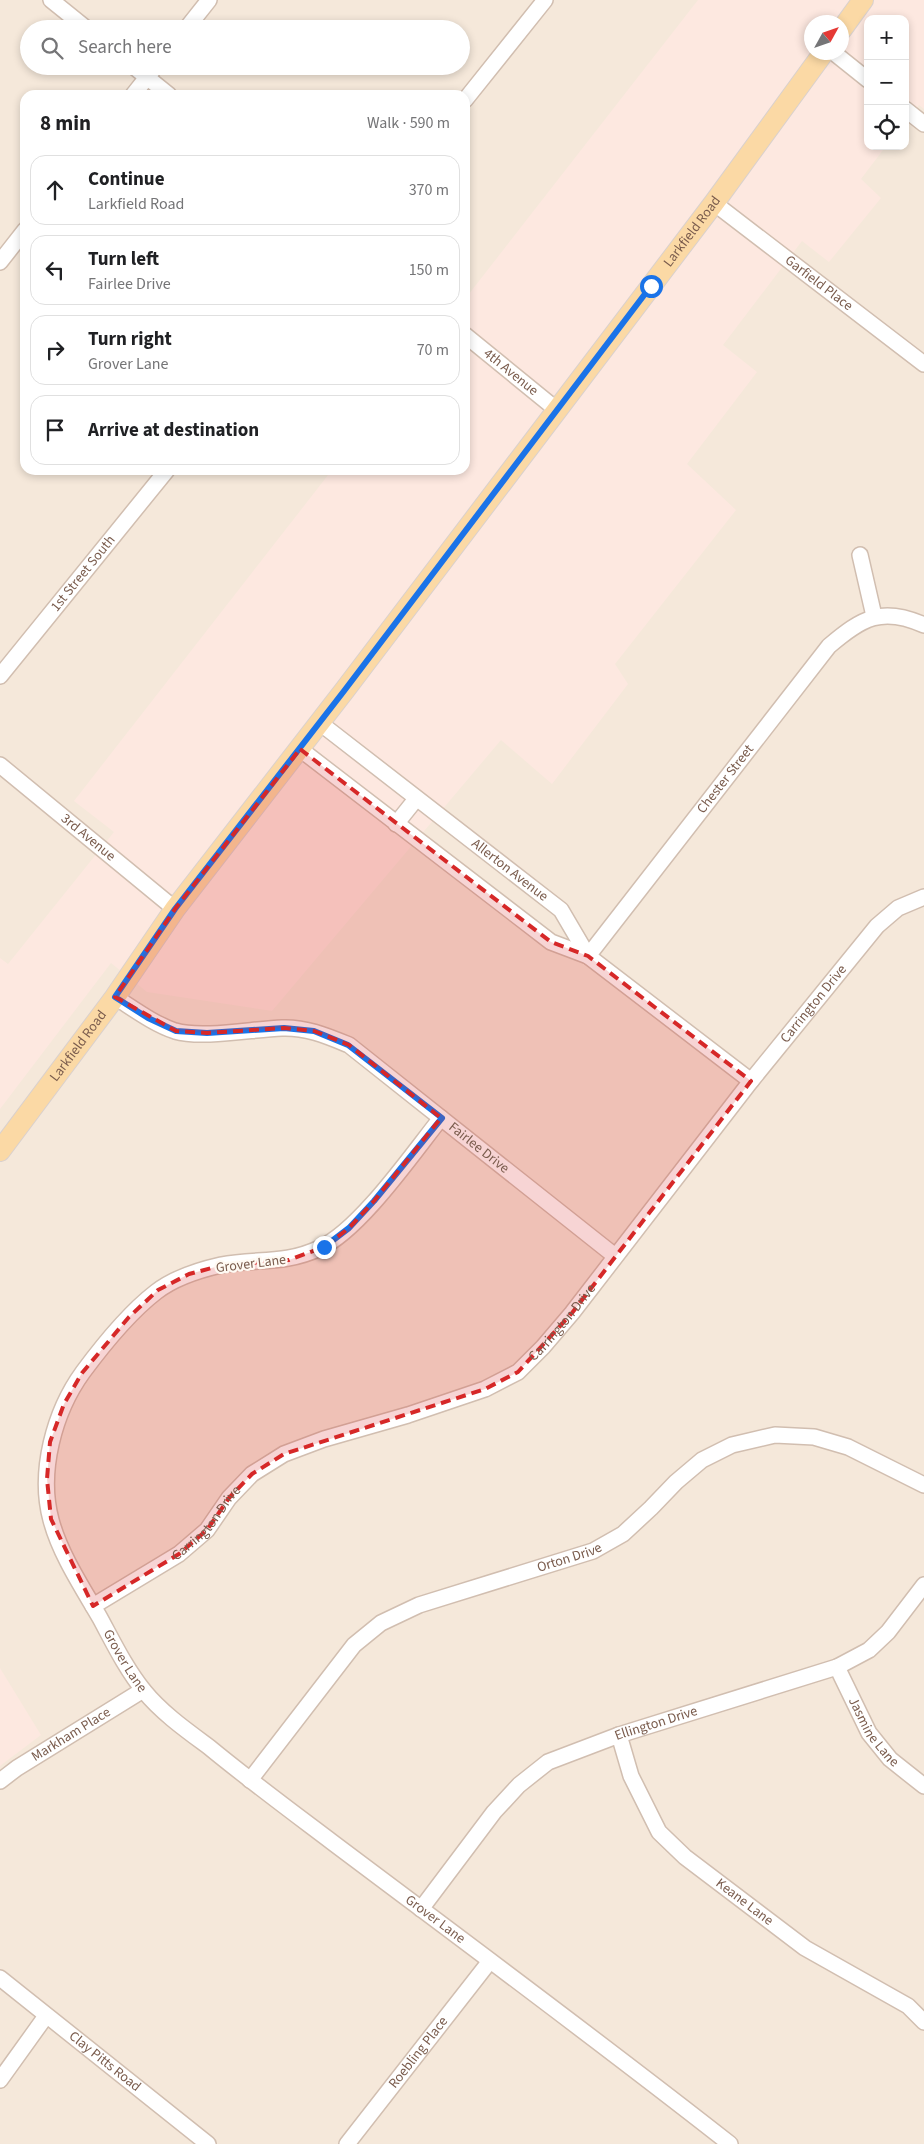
<!DOCTYPE html>
<meta charset="utf-8">
<style>
body{margin:0;font-family:"Source Sans 3",sans-serif;background:#f2f2f2;color:#202124}
.controls{position:absolute;right:15px;top:15px;display:grid;overflow:hidden;border-radius:10px;box-shadow:0 2px 8px #0003}
.controls button{width:45px;height:45px;display:grid;place-items:center;padding:0;border:0;border-bottom:1px solid #e0e0e0;background:#fff;color:#202124;font:25px sans-serif}
.compass{position:absolute;left:804px;top:15px;width:45px;height:45px;border-radius:50%;background:#fff;box-shadow:0 2px 8px #0003;rotate:50deg}
.stop{position:absolute;width:15px;height:15px;margin:-11px;border:4px solid #1a73e8;border-radius:50%;background:#fff}
.stop.end{background:#1a73e8;border-color:#fff;box-shadow:0 1px 5px #0008}
.list{margin:0;padding:0;list-style:none}
h2{display:flex;justify-content:space-between;align-items:center;height:65px;margin:0;padding:0 20px;font-size:21px}
h2 small{font-size:16px;font-weight:400;color:#757577}
.list li{display:grid;grid-template-columns:32px 1fr auto;gap:15px;align-items:center;box-sizing:border-box;height:70px;margin:0 10px 10px;padding:0 10px;border:1px solid #e0e0e0;border-radius:15px}
.list b{display:block;font-size:19px;white-space:nowrap}
.list p{margin:0;font-size:16px;white-space:nowrap;color:#757577}
.list em{font-size:16px;font-style:normal;color:#757577}
.icon{flex:none;width:28px;height:28px;fill:none;stroke:currentColor;stroke-width:2;stroke-linecap:round;stroke-linejoin:round}
.map{position:relative;flex:none;width:924px;height:2144px;overflow:hidden}
.search{position:absolute;background:#fff;box-shadow:0 2px 8px #0003;left:20px;top:20px;width:450px;height:55px;display:flex;align-items:center;gap:12px;box-sizing:border-box;padding:0 18px;border-radius:28px;color:#757577;font-size:19px}
.panel{position:absolute;background:#fff;box-shadow:0 2px 8px #0003;left:20px;top:90px;width:450px;height:385px;border-radius:15px}
.map>svg:first-child{display:block}
</style>
<div class="map">
<svg width="924" height="2144" viewBox="0 0 924 2144">
<rect width="100%" height="100%" fill="#fdf6ec"/>
<path fill="#f5e8da" fill-rule="evenodd" d="M 0,0 L 924,0 L 924,2144 L 0,2144 ZM 868,19 L 905,19 L 905,146 L 868,146 ZM 812,22 L 842,22 L 842,52 L 812,52 ZM 29,29 L 461,29 L 461,66 L 29,66 ZM 25,95 L 465,95 L 465,470 L 25,470 Z"/>
<g fill="#fde8e0" fill-rule="evenodd">
<path d="M 698,0 L 924,0 L 924,109 L 919,105 L 905,122 L 905,19 L 868,19 L 868,146 L 886,146 L 861,179 L 881,198 L 829,262 L 802,241 L 723,345 L 757,372 L 687,464 L 736,510 L 615,664 L 628,684 L 552,784 L 501,740 L 272,1011 L 147,992 L 111,963 L 0,1109 L 0,958 L 8,964 L 114,832 L 74,801 L 332,470 L 465,470 L 465,299 ZM 812,22 L 842,22 L 842,52 L 812,52 Z"/>
<polygon points="0,1668 41,1735 0,1766"/>
</g>
<g fill="none" stroke-linecap="round" stroke-linejoin="round">
<defs>
<g id="minor">
<polyline points="51,0 87,29"/>
<polyline points="186,29 209,0"/>
<polyline points="833,52 868,80"/>
<polyline points="133,66 169,95"/>
<polyline points="133,95 156,66"/>
<polyline points="465,100 545,0"/>
<polyline points="905,109 924,124"/>
<path id="s1" d="M 714,203 L 924,364"/>
<polyline points="0,262 25,230"/>
<path id="s2" d="M 465,335 L 557,410"/>
<polyline points="860,555 874,616"/>
<path id="s3" d="M 0,676 L 167,470"/>
<path id="s4" d="M 320,723 L 561,910 L 588,956"/>
<polyline points="300,749 551,942 588,956 751,1081"/>
<path id="s5" d="M 0,765 L 175,909"/>
<polyline points="396,824 416,799"/>
<path id="s6" d="M 588,956 L 829,646 C 862,618 882,606 924,625"/>
<path id="s7" d="M 115,997 C 134,1009 154,1024 175,1031 C 202,1039 253,1029 282,1028 C 306,1027 327,1036 349,1045 L 615,1256"/>
<path id="s8" d="M 441,1118 C 413,1153 360,1230 320,1248 C 284,1265 257,1258 221,1265 C 199,1270 174,1278 156,1292 C 130,1312 103,1345 83,1372 C 54,1412 38,1472 51,1520 C 60,1554 82,1587 100,1618 C 113,1642 126,1669 144,1691 C 162,1713 186,1730 209,1747 C 249,1780 291,1811 332,1842 C 465,1942 599,2041 730,2144"/>
<path id="s9" d="M 93,1606 L 179,1554 L 207,1530 L 229,1498 L 252,1474 L 284,1454 L 324,1439 L 408,1415 L 485,1389 L 518,1372 L 543,1347 L 572,1313 L 751,1081 L 877,926 L 898,908 L 924,897"/>
<path id="s10" d="M 837,1667 L 869,1733 L 890,1759 L 924,1786"/>
<path id="s11" d="M 619,1735 L 631,1776 L 659,1832 L 685,1857 L 805,1948 L 908,2006 L 924,2022"/>
<path id="s12" d="M 250,1780 L 354,1645 L 381,1623 L 419,1605 L 593,1551 L 623,1534 L 651,1508 L 676,1482 L 702,1460 L 732,1445 L 775,1435 L 814,1437 L 848,1447 L 924,1485"/>
<path id="s13" d="M 0,1781 L 17,1768 L 143,1690"/>
<path id="s14" d="M 421,1909 L 494,1812 L 519,1785 L 548,1762 L 619,1735 L 837,1667 L 869,1650 L 888,1632 L 924,1585"/>
<path id="s15" d="M 0,1978 L 208,2144"/>
<polyline points="0,2080 46,2016"/>
<path id="s16" d="M 347,2144 L 490,1961"/>
</g>
<g id="major">
<polyline points="842,29 863,0"/>
<path id="s17" d="M 0,1151 L 115,997 L 175,909 L 344,691 L 714,203 L 824,52"/>
</g>
</defs>
<use href="#minor" stroke="#d1beb0" stroke-width="18"/>
<use href="#major" stroke="#dad1cd" stroke-width="22"/>
<use href="#minor" stroke="#fff" stroke-width="15"/>
<use href="#major" stroke="#fbd9a5" stroke-width="20"/>
</g>
<g fill="none" stroke-linecap="round" stroke-linejoin="round">
<polyline stroke="#1a73e8" stroke-width="6" points="324,1247 349,1228 374,1201 442,1118 348,1045 314,1031 284,1028 207,1033 176,1031 148,1018 115,997 175,909 344,691 651,286"/>
</g>
<path fill="#d62828" fill-opacity="0.2" stroke="#d62828" stroke-width="4" stroke-dasharray="10 6" stroke-linejoin="round" d="M 300,749 L 551,942 L 588,956 L 751,1081 L 572,1313 L 518,1372 L 485,1389 L 284,1454 L 252,1474 L 229,1498 L 207,1530 L 179,1554 L 93,1606 L 51,1519 L 47,1479 L 50,1442 L 64,1404 L 82,1373 L 129,1317 L 158,1290 L 189,1274 L 223,1265 L 289,1260 L 324,1247 L 349,1228 L 374,1201 L 441,1118 L 349,1045 L 314,1031 L 284,1028 L 207,1033 L 176,1031 L 115,997 L 175,909 Z"/>
<g text-anchor="middle" dominant-baseline="central" stroke-width="4.5" stroke-linejoin="round" paint-order="stroke">
<g font-size="14" fill="#7a5c4d" stroke="#fffaf3">
<text stroke="none"><textPath href="#s17" startOffset="1151">Larkfield Road</textPath></text>
<text stroke="none"><textPath href="#s1" startOffset="132">Garfield Place</textPath></text>
<text stroke="none"><textPath href="#s2" startOffset="59">4th Avenue</textPath></text>
<text stroke="none"><textPath href="#s3" startOffset="132">1st Street South</textPath></text>
<text stroke="none"><textPath href="#s6" startOffset="224">Chester Street</textPath></text>
<text stroke="none"><textPath href="#s5" startOffset="114">3rd Avenue</textPath></text>
<text stroke="none"><textPath href="#s4" startOffset="240">Allerton Avenue</textPath></text>
<text stroke="none"><textPath href="#s9" startOffset="968">Carrington Drive</textPath></text>
<text stroke="none"><textPath href="#s17" startOffset="131">Larkfield Road</textPath></text>
<text stroke="none"><textPath href="#s7" startOffset="412">Fairlee Drive</textPath></text>
<text transform="translate(251 1264) rotate(-7)">Grover Lane</text>
<text stroke="none"><textPath href="#s9" startOffset="562">Carrington Drive</textPath></text>
<text stroke="none"><textPath href="#s9" startOffset="142">Carrington Drive</textPath></text>
<text stroke="none"><textPath href="#s12" startOffset="405">Orton Drive</textPath></text>
<text stroke="none"><textPath href="#s8" startOffset="775">Grover Lane</textPath></text>
<text stroke="none"><textPath href="#s14" startOffset="310">Ellington Drive</textPath></text>
<text stroke="none"><textPath href="#s10" startOffset="75">Jasmine Lane</textPath></text>
<text stroke="none"><textPath href="#s13" startOffset="85">Markham Place</textPath></text>
<text stroke="none"><textPath href="#s11" startOffset="216">Keane Lane</textPath></text>
<text stroke="none"><textPath href="#s8" startOffset="1181">Grover Lane</textPath></text>
<text stroke="none"><textPath href="#s16" startOffset="116">Roebling Place</textPath></text>
<text stroke="none"><textPath href="#s15" startOffset="134">Clay Pitts Road</textPath></text>
</g>
</g>
</svg>
<div class="controls">
<button>+</button>
<button>−</button>
<button><svg class="icon" aria-label="locate" viewBox="0 0 24 24"><circle cx="12" cy="12" r="6"/><path d="M12 2v4M12 18v4M2 12h4M18 12h4"/></svg></button>
</div>
<svg class="compass" viewBox="-18 -18 36 36"><path d="M0-13l5 13h-10z" fill="#e53935"/><path d="M0 13l5-13h-10z" fill="#757577"/></svg>
<div class="stop" style="left:651px;top:286px"></div>
<div class="stop end" style="left:324px;top:1247px"></div>
<div class="search"><svg class="icon" aria-label="search" viewBox="0 0 24 24"><circle cx="10" cy="10" r="6"/><path d="M15 15l6 6"/></svg>Search here</div>
<section class="panel">
<h2>8 min<small>Walk · 590 m</small></h2>
<ul class="list">
<li><svg class="icon" aria-label="ahead" viewBox="0 0 24 24"><path d="M12 20V5M6 11l6-6 6 6"/></svg><div><b>Continue</b><p>Larkfield Road</p></div><em>370 m</em></li>
<li><svg class="icon" aria-label="left" viewBox="0 0 24 24"><path d="M17 20v-9H6M10 6l-5 5 5 5"/></svg><div><b>Turn left</b><p>Fairlee Drive</p></div><em>150 m</em></li>
<li><svg class="icon" aria-label="right" viewBox="0 0 24 24"><path d="M7 20v-9h11M14 6l5 5-5 5"/></svg><div><b>Turn right</b><p>Grover Lane</p></div><em>70 m</em></li>
<li><svg class="icon" aria-label="arrive" viewBox="0 0 24 24"><path d="M6 21V4h12l-3 4 3 4H6"/></svg><div><b>Arrive at destination</b></div></li>
</ul>
</section>
</div>
